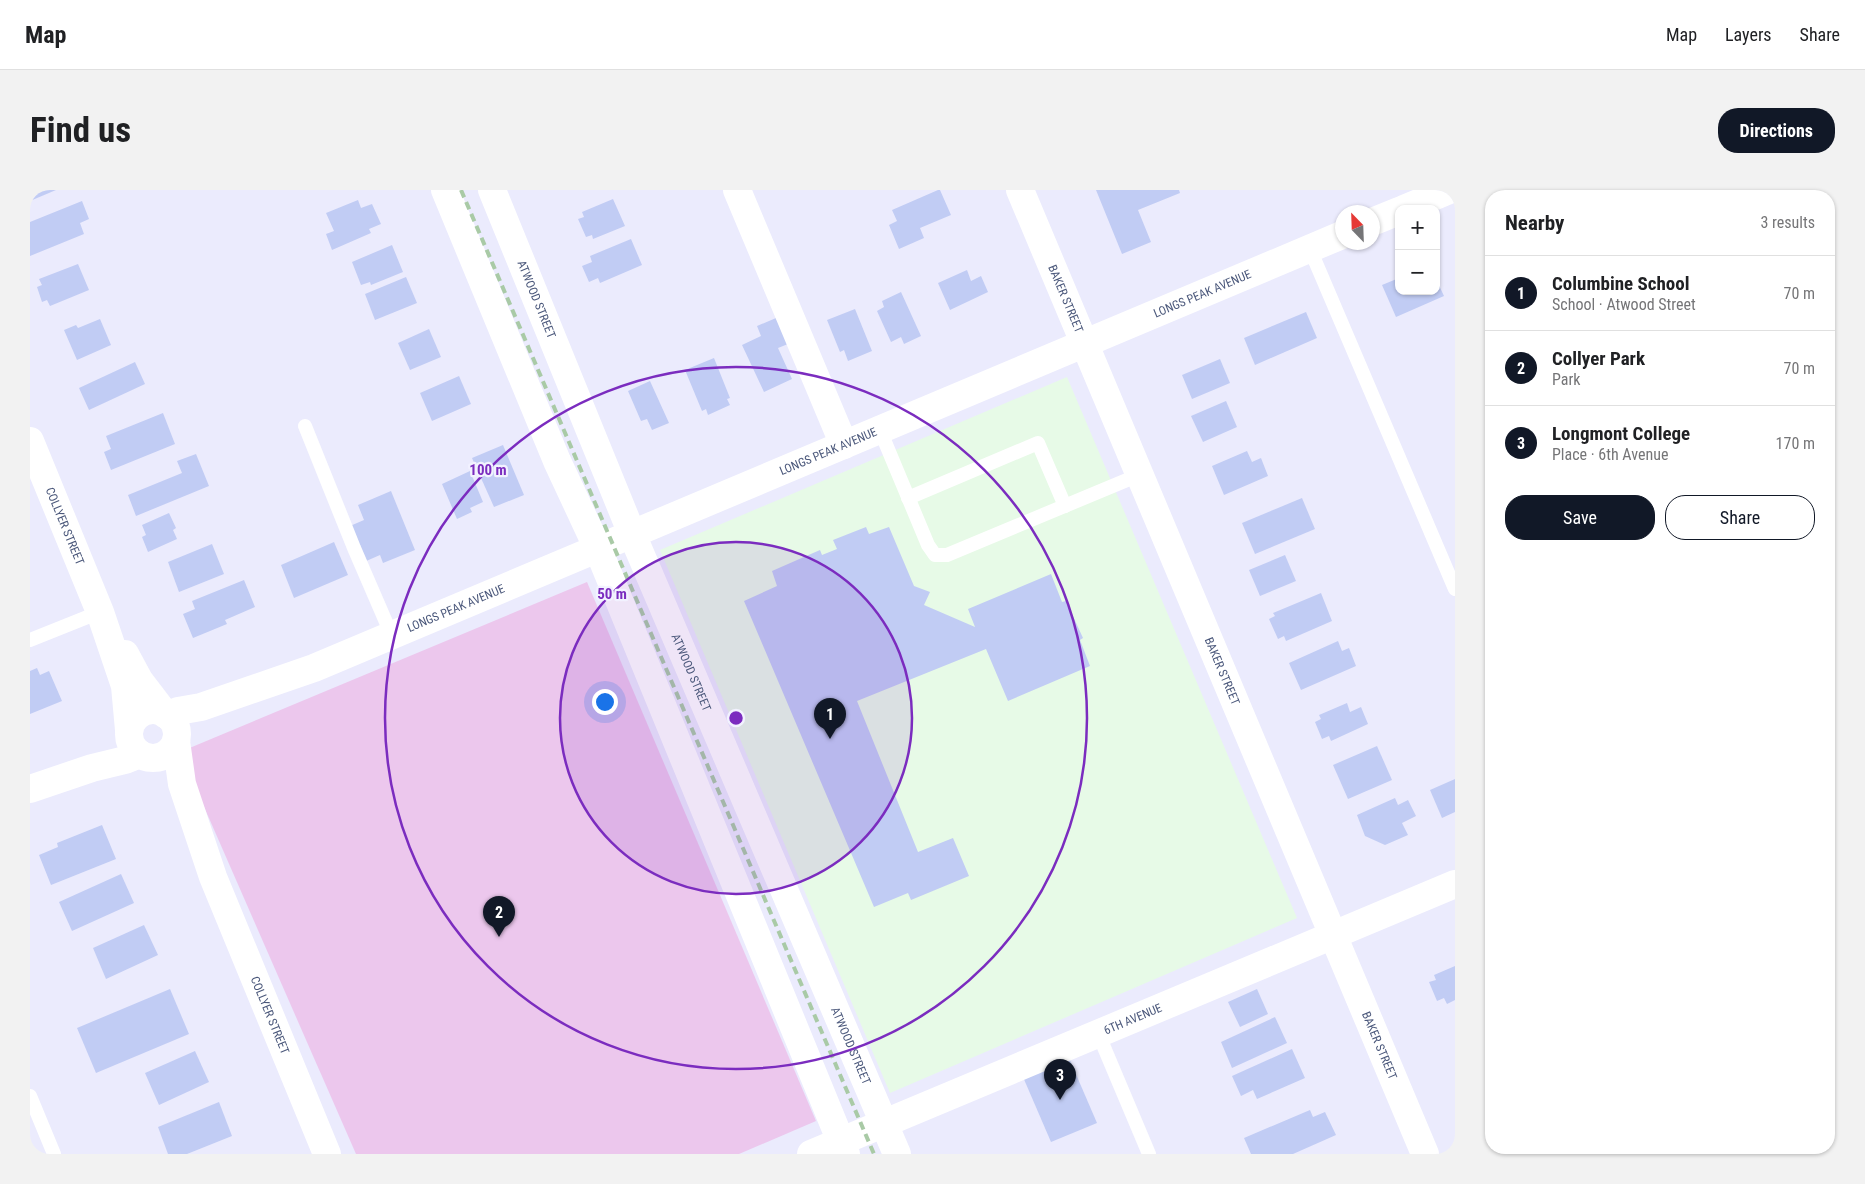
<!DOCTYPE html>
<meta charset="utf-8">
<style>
body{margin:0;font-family:"Roboto Condensed",sans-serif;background:#f2f2f2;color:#202124}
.controls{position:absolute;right:15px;top:15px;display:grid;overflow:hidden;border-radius:10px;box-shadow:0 1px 4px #0004}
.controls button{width:45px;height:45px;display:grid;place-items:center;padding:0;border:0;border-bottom:1px solid #e0e0e0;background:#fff;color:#202124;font:25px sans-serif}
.compass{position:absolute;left:1305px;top:15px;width:45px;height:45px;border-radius:50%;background:#fff;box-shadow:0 1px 4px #0004;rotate:337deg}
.you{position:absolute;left:574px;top:511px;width:18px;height:18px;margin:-12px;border:4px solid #fff;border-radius:50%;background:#1a73e8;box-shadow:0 0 0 8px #1a73e833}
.badge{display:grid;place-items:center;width:32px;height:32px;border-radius:50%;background:#111827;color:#fff;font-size:16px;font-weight:700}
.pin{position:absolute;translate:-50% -41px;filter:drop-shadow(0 1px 2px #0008)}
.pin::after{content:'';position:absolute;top:26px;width:18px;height:15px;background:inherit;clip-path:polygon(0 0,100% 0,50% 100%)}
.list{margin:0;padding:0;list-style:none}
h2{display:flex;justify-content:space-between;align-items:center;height:65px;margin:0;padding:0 20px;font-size:21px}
h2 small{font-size:16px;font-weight:400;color:#757577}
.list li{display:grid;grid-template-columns:32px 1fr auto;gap:15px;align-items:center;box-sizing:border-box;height:75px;padding:0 20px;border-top:1px solid #e0e0e0}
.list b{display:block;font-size:19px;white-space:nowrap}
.list p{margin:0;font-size:16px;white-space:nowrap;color:#757577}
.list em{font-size:16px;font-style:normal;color:#757577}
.actions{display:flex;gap:10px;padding:15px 20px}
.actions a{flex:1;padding:11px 0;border:1px solid #111827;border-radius:20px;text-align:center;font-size:18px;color:#111827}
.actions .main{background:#111827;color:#fff}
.map{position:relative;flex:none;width:1425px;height:964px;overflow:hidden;border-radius:20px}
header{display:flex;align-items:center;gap:30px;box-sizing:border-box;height:70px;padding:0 25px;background:#fff;border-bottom:1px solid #e0e0e0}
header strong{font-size:24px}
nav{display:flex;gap:28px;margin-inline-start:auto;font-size:18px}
.intro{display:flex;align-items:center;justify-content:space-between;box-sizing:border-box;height:120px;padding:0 30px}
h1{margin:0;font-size:35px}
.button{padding:12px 22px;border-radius:20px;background:#111827;color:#fff;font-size:18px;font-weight:700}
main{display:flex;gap:30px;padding:0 30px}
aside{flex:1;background:#fff;border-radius:20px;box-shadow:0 1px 4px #0004}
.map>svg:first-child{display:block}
</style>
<header>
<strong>Map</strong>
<nav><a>Map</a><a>Layers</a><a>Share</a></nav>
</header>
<div class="intro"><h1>Find us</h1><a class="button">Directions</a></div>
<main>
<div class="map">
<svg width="1425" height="964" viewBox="0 0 1425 964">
<rect width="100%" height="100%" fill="#ebebfd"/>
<polygon fill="#e7fae7" points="1037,187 1267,728 860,903 630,360"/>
<polygon fill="#ecc7ed" points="557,392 786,931 709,964 326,964 150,562"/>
<g fill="#c1ccf4">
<polygon points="0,0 26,0 0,11"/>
<polygon points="908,0 910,0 921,25 890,38 894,48 869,59 859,35 867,31 862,20"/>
<polygon points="1066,0 1149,0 1150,3 1108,20 1121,52 1092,64"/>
<polygon points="583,9 595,36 563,49 562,45 556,47 548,29 554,27 552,22"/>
<polygon points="328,10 331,18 342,14 351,34 339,39 341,43 302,60 296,44 304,41 296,23"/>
<polygon points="52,11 59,29 50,33 54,44 0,66 0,32"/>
<polygon points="601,49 612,75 570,93 568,88 559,92 552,76 562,72 560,66"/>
<polygon points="362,55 373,82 341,95 340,92 331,95 322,72"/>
<polygon points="48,74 59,100 20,116 17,110 12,112 7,97 12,95 9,89"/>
<polygon points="937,80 941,91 951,86 958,102 920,120 908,93"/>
<polygon points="376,87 387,113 345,130 335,104"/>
<polygon points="1369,88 1369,101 1406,101 1406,89 1414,106 1366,127 1352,95"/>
<polygon points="871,102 891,146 874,154 871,147 861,152 847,121 854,117 852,111"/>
<polygon points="825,119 842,161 818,171 814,160 810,162 797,130"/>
<polygon points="1276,122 1287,148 1225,175 1214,148"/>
<polygon points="746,128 758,154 748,158 762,189 734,202 712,155 731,146 727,136"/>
<polygon points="70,129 81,155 47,170 34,140 46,135 48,138"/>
<polygon points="399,139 411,167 380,180 368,153"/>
<polygon points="684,168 700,208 697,209 700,215 678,225 676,219 672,221 655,180"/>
<polygon points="1190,169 1200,193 1162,209 1152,185"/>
<polygon points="105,172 115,194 59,220 49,198"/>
<polygon points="429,186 441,214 402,231 390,203"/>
<polygon points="620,191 639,233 622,240 617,229 611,231 598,201"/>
<polygon points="1196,211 1207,237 1173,252 1161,226"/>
<polygon points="133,223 145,254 81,280 74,262 81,259 76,246"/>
<polygon points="473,255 494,305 464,317 442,268"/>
<polygon points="1217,261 1222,272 1231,268 1238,286 1194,305 1182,276"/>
<polygon points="166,264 179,296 106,326 98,305 152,283 147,271"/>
<polygon points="440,281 453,312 440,318 442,322 427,329 412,294"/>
<polygon points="361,301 385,360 353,373 350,365 334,372 320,336 334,330 328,315"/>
<polygon points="1272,308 1285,339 1225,364 1212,333"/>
<polygon points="139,323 146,338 143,340 147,349 118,362 112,347 116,345 112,335"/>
<polygon points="836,337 839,344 859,337 884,396 900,402 894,415 945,437 938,419 1021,384 1032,412 1036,411 1053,448 1050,450 1060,476 978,511 956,459 827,511 888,662 923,648 939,686 881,710 878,703 844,717 714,411 747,396 742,381 790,360 792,365 807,359 803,350"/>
<polygon points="304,352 318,385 264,408 251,375"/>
<polygon points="182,354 194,384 149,402 138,372"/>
<polygon points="1255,365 1266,391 1230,406 1219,380"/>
<polygon points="214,390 225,417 195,430 197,434 163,448 153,424 165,419 162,411"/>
<polygon points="1291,403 1302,431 1256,451 1254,446 1248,449 1239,429 1245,426 1243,423"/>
<polygon points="1308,451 1312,461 1319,458 1326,476 1271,500 1259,473"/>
<polygon points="7,478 10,485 19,481 32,511 0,524 0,481"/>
<polygon points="1317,513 1320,522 1331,517 1338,534 1301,551 1299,546 1292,549 1285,532 1291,529 1289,525"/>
<polygon points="1347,556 1362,590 1318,609 1303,575"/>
<polygon points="1425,589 1425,622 1412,628 1400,600"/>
<polygon points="1365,608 1368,615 1378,610 1386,626 1372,633 1378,645 1355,655 1335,646 1327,625"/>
<polygon points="72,635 86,669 21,695 9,665 28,657 27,653"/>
<polygon points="91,684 104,713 42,741 29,712"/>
<polygon points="114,735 128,765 76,789 63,758"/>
<polygon points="1425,776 1425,810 1417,814 1414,808 1407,811 1399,792 1406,790 1404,785"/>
<polygon points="140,799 159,844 66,883 47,838"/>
<polygon points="1227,799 1238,824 1210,837 1198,812"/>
<polygon points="1245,827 1257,853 1202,878 1191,852"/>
<polygon points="1262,859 1275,888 1227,909 1223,900 1211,906 1202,886"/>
<polygon points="165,861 179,892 129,915 115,883"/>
<polygon points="1039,868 1067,933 1021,952 993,887"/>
<polygon points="189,912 202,946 157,964 138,964 128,937"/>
<polygon points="1280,920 1283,927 1295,922 1306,945 1263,964 1221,964 1214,948"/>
</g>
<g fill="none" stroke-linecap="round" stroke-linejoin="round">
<g stroke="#fff" stroke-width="14">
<polyline points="1280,59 1425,399"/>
<polyline points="275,236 324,358 362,446"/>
<polyline points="850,240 898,355 905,365 917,365 1109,285"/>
<polyline points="878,308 1008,253 1035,316"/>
<polyline points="0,450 70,422"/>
<polyline points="1068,843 1119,964"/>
<polyline points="0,906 24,964"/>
</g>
<g stroke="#fff" stroke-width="28">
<polyline points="415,0 527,271 568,359 816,964"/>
<path id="s1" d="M 462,0 L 602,344 L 867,964"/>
<polyline points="707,0 814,255"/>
<path id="s2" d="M 990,0 L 1395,964"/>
<path id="s3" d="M 781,964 L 1425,694"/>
</g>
<g stroke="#fff" stroke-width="28">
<polyline points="1374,19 1419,0"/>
<polyline points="1342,32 1369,21"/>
<path id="s4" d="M 0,251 L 70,422 L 95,496 L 99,540"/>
<polyline points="95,464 109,490 135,524"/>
<circle cx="123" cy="544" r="24"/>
<path id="s5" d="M 138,526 L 148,521 L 171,517 L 284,478 L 1312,45"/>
<path id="s6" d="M 146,551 L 152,594 L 183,687 L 297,964"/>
<polyline points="0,599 62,578 95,570 110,564"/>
</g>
<polyline stroke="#a9caa6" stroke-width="4" stroke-dasharray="8 5" stroke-linecap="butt" points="431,0 844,964"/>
</g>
<circle cx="706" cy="528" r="176" fill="#7b2cbf" fill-opacity=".12"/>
<g fill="none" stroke="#7b2cbf" stroke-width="2.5">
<circle cx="706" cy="528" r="176"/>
<circle cx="706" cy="528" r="351"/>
</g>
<g text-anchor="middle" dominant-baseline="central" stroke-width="4.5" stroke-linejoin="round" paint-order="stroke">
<g font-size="12" fill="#4b587b" stroke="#f2f2ff">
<text stroke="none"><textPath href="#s5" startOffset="1118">LONGS PEAK AVENUE</textPath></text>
<text stroke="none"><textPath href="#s1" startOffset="118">ATWOOD STREET</textPath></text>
<text stroke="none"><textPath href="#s2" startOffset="118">BAKER STREET</textPath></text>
<text stroke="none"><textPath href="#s5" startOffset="712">LONGS PEAK AVENUE</textPath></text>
<text stroke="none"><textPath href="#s4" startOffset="92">COLLYER STREET</textPath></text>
<text stroke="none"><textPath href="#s5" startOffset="308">LONGS PEAK AVENUE</textPath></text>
<text stroke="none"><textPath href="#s2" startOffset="522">BAKER STREET</textPath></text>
<text stroke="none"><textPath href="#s1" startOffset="522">ATWOOD STREET</textPath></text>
<text stroke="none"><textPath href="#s6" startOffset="291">COLLYER STREET</textPath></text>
<text stroke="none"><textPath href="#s3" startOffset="349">6TH AVENUE</textPath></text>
<text stroke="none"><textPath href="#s2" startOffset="928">BAKER STREET</textPath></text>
<text stroke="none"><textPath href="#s1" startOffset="928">ATWOOD STREET</textPath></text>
</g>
</g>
<circle cx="706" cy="528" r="8" fill="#7b2cbf" stroke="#f2f2ff" stroke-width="2.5"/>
<g font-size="15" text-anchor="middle" font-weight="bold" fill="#7b2cbf" stroke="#f2f2ff" stroke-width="4.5" stroke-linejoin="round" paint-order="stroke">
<text x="458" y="285">100 m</text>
<text x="582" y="409">50 m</text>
</g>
</svg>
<div class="controls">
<button>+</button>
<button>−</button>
</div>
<svg class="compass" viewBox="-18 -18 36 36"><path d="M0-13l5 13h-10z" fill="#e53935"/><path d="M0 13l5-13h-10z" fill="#757577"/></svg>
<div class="you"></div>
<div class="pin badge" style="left:800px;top:549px">1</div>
<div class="pin badge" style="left:469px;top:747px">2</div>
<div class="pin badge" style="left:1030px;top:910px">3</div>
</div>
<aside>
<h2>Nearby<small>3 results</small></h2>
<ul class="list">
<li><span class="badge">1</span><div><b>Columbine School</b><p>School · Atwood Street</p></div><em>70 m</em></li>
<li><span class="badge">2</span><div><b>Collyer Park</b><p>Park</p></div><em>70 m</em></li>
<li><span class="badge">3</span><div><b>Longmont College</b><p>Place · 6th Avenue</p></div><em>170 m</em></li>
</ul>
<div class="actions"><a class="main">Save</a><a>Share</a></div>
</aside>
</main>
